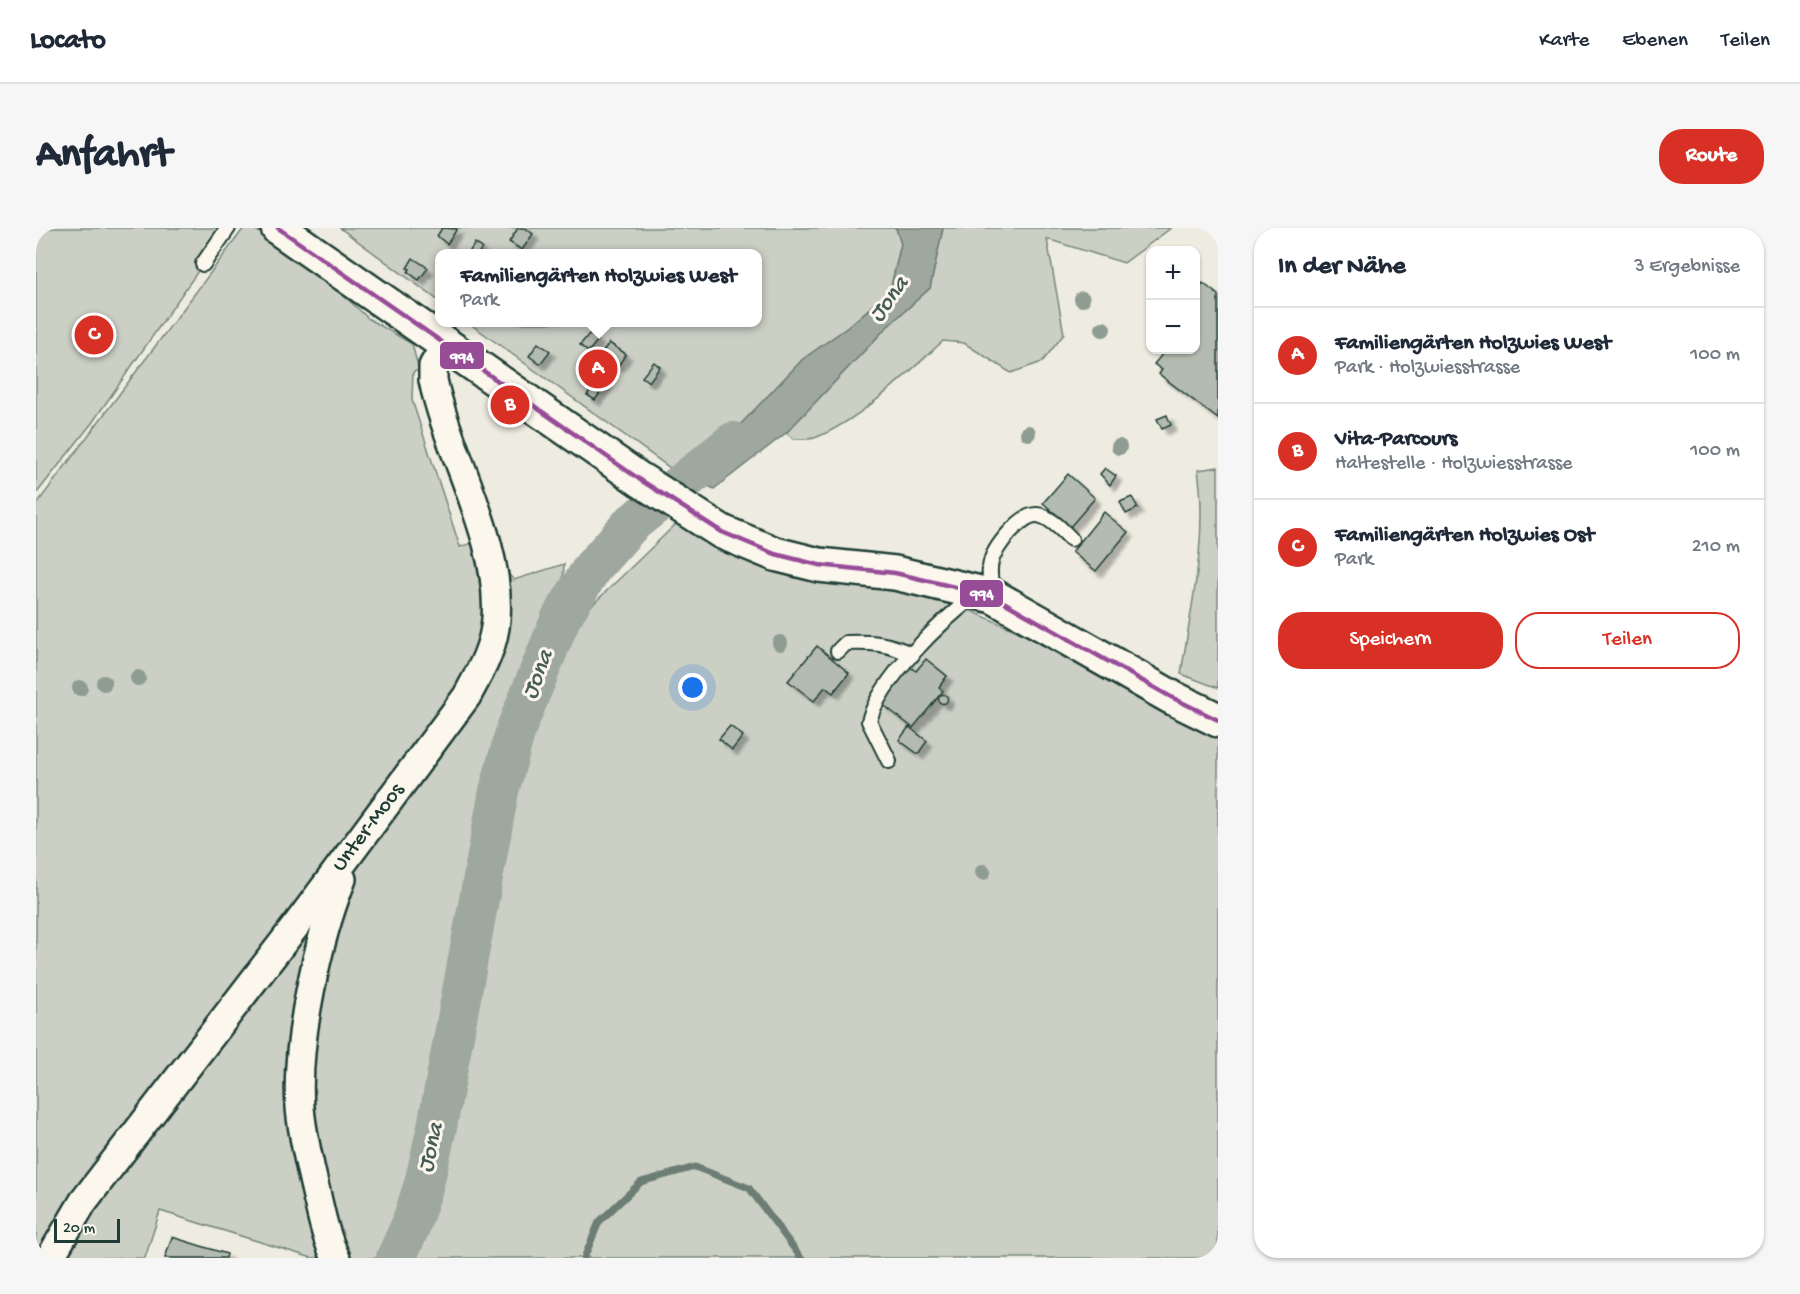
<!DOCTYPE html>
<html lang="de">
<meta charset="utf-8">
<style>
body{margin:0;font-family:"Gochi Hand",sans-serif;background:#f6f6f7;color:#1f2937}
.controls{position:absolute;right:18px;top:18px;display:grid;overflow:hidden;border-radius:12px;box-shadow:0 2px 4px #0004}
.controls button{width:54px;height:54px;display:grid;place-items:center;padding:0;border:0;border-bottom:2px solid #e0e1e3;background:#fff;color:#1f2937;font:30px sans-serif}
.scale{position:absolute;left:18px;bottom:15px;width:66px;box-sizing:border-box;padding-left:6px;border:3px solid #1f3d34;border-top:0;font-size:16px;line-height:21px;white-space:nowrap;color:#1f3d34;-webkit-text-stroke:4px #fbf7ec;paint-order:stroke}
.you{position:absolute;left:657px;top:460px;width:21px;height:21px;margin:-15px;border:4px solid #fff;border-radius:50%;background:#1a73e8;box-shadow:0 0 0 9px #1a73e833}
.badge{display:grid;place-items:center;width:39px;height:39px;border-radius:50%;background:#d93025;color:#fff;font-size:20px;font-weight:700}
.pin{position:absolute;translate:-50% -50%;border:3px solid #fff;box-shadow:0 2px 6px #0006}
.popup{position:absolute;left:399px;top:21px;width:327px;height:78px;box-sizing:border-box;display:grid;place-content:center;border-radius:12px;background:#fff;filter:drop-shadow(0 2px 4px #0005);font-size:20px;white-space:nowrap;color:#747a83}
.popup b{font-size:22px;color:#1f2937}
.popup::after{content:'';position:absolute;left:50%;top:100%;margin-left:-12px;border:12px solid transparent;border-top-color:#fff}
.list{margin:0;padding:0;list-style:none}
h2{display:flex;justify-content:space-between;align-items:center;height:78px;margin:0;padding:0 24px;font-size:26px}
h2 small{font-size:20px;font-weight:400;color:#747a83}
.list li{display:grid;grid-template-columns:39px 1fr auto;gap:18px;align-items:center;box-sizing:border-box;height:96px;padding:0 24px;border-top:2px solid #e0e1e3}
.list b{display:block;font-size:22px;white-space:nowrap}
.list p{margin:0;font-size:20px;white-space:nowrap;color:#747a83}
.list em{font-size:20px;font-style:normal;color:#747a83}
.actions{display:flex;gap:12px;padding:18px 24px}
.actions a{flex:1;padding:14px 0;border:2px solid #d93025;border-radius:24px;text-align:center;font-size:21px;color:#d93025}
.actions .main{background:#d93025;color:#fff}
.map{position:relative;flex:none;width:1182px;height:1030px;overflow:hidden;border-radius:24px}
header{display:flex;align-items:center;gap:36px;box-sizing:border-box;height:84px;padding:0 30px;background:#fff;border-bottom:2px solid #e0e1e3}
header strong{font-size:28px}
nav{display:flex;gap:33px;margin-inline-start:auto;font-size:21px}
.intro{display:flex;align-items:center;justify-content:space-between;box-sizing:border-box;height:144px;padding:0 36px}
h1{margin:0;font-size:42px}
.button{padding:15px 27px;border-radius:24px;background:#d93025;color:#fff;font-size:21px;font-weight:700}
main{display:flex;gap:36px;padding:0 36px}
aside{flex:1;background:#fff;border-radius:24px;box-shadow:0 2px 4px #0004}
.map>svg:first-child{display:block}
</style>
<header>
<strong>Locato</strong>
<nav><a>Karte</a><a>Ebenen</a><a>Teilen</a></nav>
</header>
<div class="intro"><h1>Anfahrt</h1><a class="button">Route</a></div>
<main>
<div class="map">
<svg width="1182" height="1030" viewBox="0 0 1182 1030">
<defs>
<filter id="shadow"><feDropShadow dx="5.5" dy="5.5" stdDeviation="1.5" flood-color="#0004"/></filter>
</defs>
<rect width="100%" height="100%" fill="#eeece1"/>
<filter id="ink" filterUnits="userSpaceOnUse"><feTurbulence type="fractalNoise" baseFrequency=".0167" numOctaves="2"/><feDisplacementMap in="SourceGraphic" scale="12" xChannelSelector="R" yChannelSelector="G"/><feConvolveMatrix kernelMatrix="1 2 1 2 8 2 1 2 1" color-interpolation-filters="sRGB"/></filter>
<g filter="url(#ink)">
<g fill="#cbcfc4" stroke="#75867c" stroke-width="1.5">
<polygon points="0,0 192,0 56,195 0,266"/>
<polygon points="208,0 217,0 304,64 333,91 376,116 383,142 377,144 376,172 424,319 448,311 452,325 478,352 528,336 524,408 642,294 864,360 908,371 1013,417 1182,506 1182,1030 276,1030 124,983 109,1030 0,1030 0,277"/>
<polygon points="304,0 860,0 865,16 854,62 812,99 767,131 703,198 637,242 433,95 721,94 721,26 403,26 403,73"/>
<path d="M 907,0 L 1135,0 L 1088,35 L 1011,11 L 1028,106 L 1006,134 L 975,145 L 928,115 L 907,113 C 873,144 824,192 781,209 C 774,212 765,211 758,211 L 750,205 L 850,100 L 894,60 Z"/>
<path d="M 1182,239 L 1182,460 L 1145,446 C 1155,379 1172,310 1162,242 Z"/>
</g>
<polygon fill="#9fa89f" stroke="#6c7d74" stroke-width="1.5" points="860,0 907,0 894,60 850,100 750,205 678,261 637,242 703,198 767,131 812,99 854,63 865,16"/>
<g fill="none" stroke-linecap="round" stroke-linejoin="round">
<polyline stroke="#6c7d74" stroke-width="7" points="548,1030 563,994 605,954 659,939 713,960 765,1030"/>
<polyline stroke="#9fa89f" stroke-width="40" points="360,1030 374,999 388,956 401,899 463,563 480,501 525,390 556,340 595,296 697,214"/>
</g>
<g fill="#b4bbb0" stroke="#1f3d34" stroke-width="1.5" filter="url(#shadow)">
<polygon points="406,0 421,1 411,16 401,8"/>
<polygon points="482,0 489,0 497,6 486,22 473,14"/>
<polygon points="439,15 446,20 442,26 432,26"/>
<polygon points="377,30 392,40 383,52 372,44 374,41 371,40"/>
<polygon points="1167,55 1182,67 1182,191 1123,146 1126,142 1118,136 1128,124 1125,122 1160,122 1160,65"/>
<polygon points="554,105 562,112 552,124 544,117"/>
<polygon points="502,115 514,123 504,136 493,128"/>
<polygon points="573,115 590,126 582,138 565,126"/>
<polygon points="618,134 624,139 613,154 606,149"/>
<polygon points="563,150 571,155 559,172 551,167"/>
<polygon points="1131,187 1135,197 1126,201 1121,191"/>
<polygon points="1069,240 1080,248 1074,257 1064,246"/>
<polygon points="1032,246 1059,270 1034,299 1007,275"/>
<polygon points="1096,269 1102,280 1090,286 1084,274"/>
<polygon points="1068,284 1092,304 1060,343 1036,324"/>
<polygon points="781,418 813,445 797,465 789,459 778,473 752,453"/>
<polygon points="890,431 911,448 903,459 907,463 877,500 845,475 874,439 880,443"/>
<circle cx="907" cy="471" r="4.5"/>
<polygon points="694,498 707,508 696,522 683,511"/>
<polygon points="873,499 891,513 882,526 863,512"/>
<polygon points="136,1009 191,1026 190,1030 129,1030"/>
</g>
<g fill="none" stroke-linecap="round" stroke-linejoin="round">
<defs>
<g id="service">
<polyline points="167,36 192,0"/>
<path d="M 957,366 C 955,356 952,345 955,334 C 958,320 985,286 1001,287 C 1014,288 1027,303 1035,311"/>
<path d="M 802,423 L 810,415 C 835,414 853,415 876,427"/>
<path d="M 853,533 L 833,493 C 844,451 906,392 941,366"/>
</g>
<g id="minor">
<path d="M 14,1030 L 47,974 L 262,695 L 431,468 C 444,444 458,420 460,391 C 466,313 413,228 397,152 L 397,138 L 410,116"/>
<path d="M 300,1030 C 289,1008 285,985 279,960 C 273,934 266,906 264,879 C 259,814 282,711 306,651"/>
</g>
<polyline id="tertiary" points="242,0 603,251 686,304 739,326 783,337 859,345 957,368 1135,469 1182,492"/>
</defs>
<use href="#service" stroke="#1f3d34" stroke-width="18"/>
<use href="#minor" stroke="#1f3d34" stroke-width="32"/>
<use href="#tertiary" stroke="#1f3d34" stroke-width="38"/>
<use href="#service" stroke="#fbf7ec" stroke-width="14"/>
<use href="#minor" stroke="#fbf7ec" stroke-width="27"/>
<use href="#tertiary" stroke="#fbf7ec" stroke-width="33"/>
<defs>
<polyline id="bus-1" points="242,0 603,251 686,304 739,326 783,337 859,345 957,368 1135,469 1182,492"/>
</defs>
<use href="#bus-1" stroke="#fbf7ec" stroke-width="9"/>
<use href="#bus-1" stroke="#974c98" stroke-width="4.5"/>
</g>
<g fill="#8f9c92">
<circle cx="1046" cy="71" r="8"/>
<circle cx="1067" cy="101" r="8"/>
<circle cx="992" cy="205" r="8"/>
<circle cx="1083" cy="219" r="8"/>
<circle cx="744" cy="415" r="8"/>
<circle cx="102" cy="450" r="8"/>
<circle cx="68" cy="455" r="8"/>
<circle cx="44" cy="460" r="8"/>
<circle cx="947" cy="644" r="8"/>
</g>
</g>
<g text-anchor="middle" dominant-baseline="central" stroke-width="6" stroke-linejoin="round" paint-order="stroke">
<g font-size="22" fill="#1f3d34" stroke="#fbf7ec">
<text transform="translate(333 600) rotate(-53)">Unter-Moos</text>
</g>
<g font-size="24" font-style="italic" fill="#455d54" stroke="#fbf7ec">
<text transform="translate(854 72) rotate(-54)">Jona</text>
<text transform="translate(503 447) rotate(-69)">Jona</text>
<text transform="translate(396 920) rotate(-77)">Jona</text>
</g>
</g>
<g stroke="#fbf7ec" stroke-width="2">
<rect x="403" y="113" width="46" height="29" rx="6" fill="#974c98"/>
<rect x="923" y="351" width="45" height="29" rx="6" fill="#974c98"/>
</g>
<g font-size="16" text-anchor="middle" font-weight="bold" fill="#fff">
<text x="426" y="134">994</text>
<text x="946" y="371">994</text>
</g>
</svg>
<div class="controls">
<button>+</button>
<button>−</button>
</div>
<div class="scale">20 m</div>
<div class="you"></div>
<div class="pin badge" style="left:562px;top:141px">A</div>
<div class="popup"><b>Familiengärten Holzwies West</b>Park</div>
<div class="pin badge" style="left:474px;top:177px">B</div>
<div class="pin badge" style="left:58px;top:107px">C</div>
</div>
<aside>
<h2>In der Nähe<small>3 Ergebnisse</small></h2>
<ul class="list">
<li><span class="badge">A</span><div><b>Familiengärten Holzwies West</b><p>Park · Holzwiesstrasse</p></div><em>100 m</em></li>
<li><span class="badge">B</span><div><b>Vita-Parcours</b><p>Haltestelle · Holzwiesstrasse</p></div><em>100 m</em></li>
<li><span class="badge">C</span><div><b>Familiengärten Holzwies Ost</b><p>Park</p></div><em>210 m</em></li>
</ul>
<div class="actions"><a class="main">Speichern</a><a>Teilen</a></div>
</aside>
</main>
